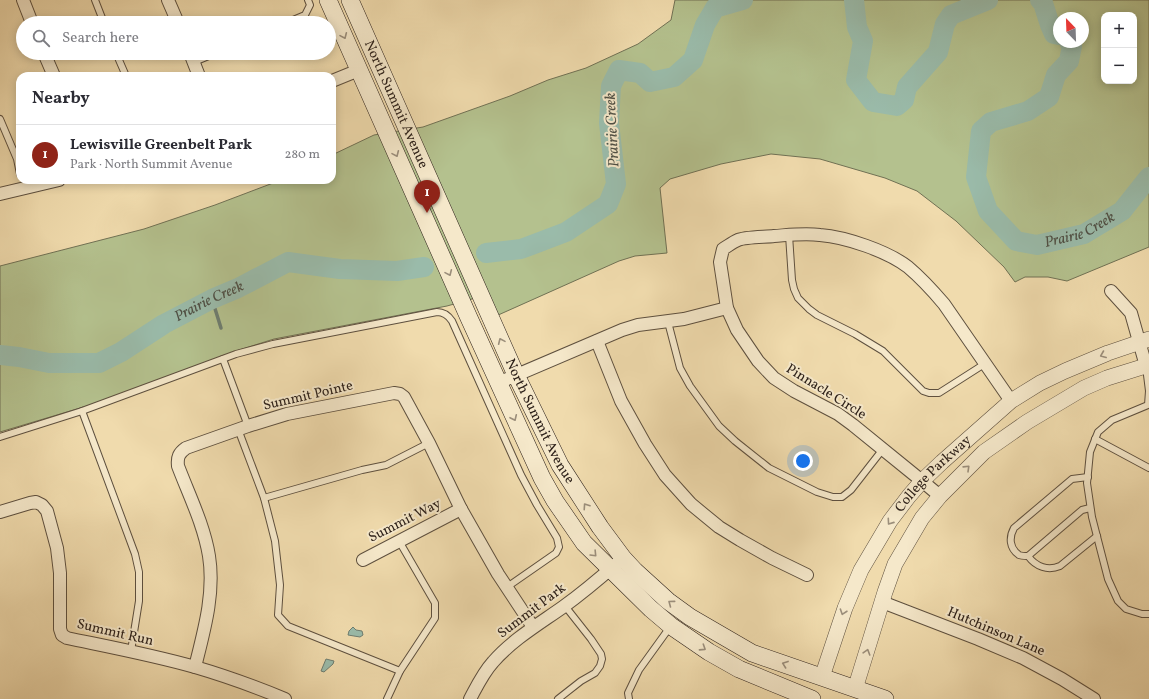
<!DOCTYPE html>
<meta charset="utf-8">
<style>
body{margin:0;font-family:Vollkorn,serif;background:#f7f7f7;color:#2b2b33}
.controls{position:absolute;right:12px;top:12px;display:grid;overflow:hidden;border-radius:8px;box-shadow:0 2px 10px #0003}
.controls button{width:36px;height:36px;display:grid;place-items:center;padding:0;border:0;border-bottom:1px solid #e1e1e2;background:#fff;color:#2b2b33;font:20px sans-serif}
.compass{position:absolute;left:1053px;top:12px;width:36px;height:36px;border-radius:50%;background:#fff;box-shadow:0 2px 10px #0003;rotate:337deg}
.you{position:absolute;left:803px;top:461px;width:14px;height:14px;margin:-10px;border:3px solid #fff;border-radius:50%;background:#1a73e8;box-shadow:0 0 0 6px #1a73e833}
.badge{display:grid;place-items:center;width:26px;height:26px;border-radius:50%;background:#8f2418;color:#fff;font-size:13px;font-weight:700}
.pin{position:absolute;translate:-50% -33px;filter:drop-shadow(0 1px 2px #0008)}
.pin::after{content:'';position:absolute;top:21px;width:14px;height:12px;background:inherit;clip-path:polygon(0 0,100% 0,50% 100%)}
.list{margin:0;padding:0;list-style:none}
h2{display:flex;justify-content:space-between;align-items:center;height:52px;margin:0;padding:0 16px;font-size:17px}
h2 small{font-size:13px;font-weight:400;color:#7c7c81}
.list li{display:grid;grid-template-columns:26px 1fr auto;gap:12px;align-items:center;box-sizing:border-box;height:60px;padding:0 16px;border-top:1px solid #e1e1e2}
.list b{display:block;font-size:15px;white-space:nowrap}
.list p{margin:0;font-size:13px;white-space:nowrap;color:#7c7c81}
.list em{font-size:13px;font-style:normal;color:#7c7c81}
.icon{flex:none;width:22px;height:22px;fill:none;stroke:currentColor;stroke-width:2;stroke-linecap:round;stroke-linejoin:round}
.map{position:relative;flex:none;width:1149px;height:699px;overflow:hidden}
.search{position:absolute;background:#fff;box-shadow:0 2px 10px #0003;left:16px;top:16px;width:320px;height:44px;display:flex;align-items:center;gap:10px;box-sizing:border-box;padding:0 14px;border-radius:22px;color:#7c7c81;font-size:15px}
.panel{position:absolute;background:#fff;box-shadow:0 2px 10px #0003;left:16px;top:72px;width:320px;height:112px;border-radius:12px}
.map>svg:first-child{display:block}
</style>
<div class="map">
<svg width="1149" height="699" viewBox="0 0 1149 699">
<rect width="100%" height="100%" fill="#f0dbad"/>
<filter id="stains"><feTurbulence type="fractalNoise" baseFrequency=".005" numOctaves="4"/><feColorMatrix values="0 0 0 0 .2 0 0 0 0 .09 0 0 0 0 .02 0 0 0 .5 -.17"/></filter>
<radialGradient id="worn" r=".72"><stop offset=".6" stop-color="#630" stop-opacity="0"/><stop offset="1" stop-color="#630" stop-opacity=".3"/></radialGradient>
<path fill="#b4c18e" stroke="#707154" fill-rule="evenodd" d="M 675,0 L 1149,0 L 1149,247 L 1067,281 L 1048,277 L 1025,277 L 1015,282 L 1004,267 L 956,221 L 917,191 L 885,178 L 820,159 L 771,154 L 721,164 L 670,179 L 660,188 L 667,253 L 635,256 L 619,261 L 496,316 L 486,295 L 447,306 L 274,339 L 236,351 L 97,403 L 0,432 L 0,266 L 144,229 L 215,205 L 281,180 L 332,180 L 332,155 L 374,135 L 423,127 L 510,96 L 548,80 L 586,68 L 638,44 L 671,20 ZM 1104,15 L 1134,15 L 1134,81 L 1104,81 ZM 1059,18 L 1083,18 L 1083,42 L 1059,42 Z"/>
<g fill="#9abbaa" stroke="#6e7d70">
<polygon points="353,627 356,630 362,631 363,635 360,637 348,635 349,631"/>
<polygon points="326,659 334,661 333,664 324,672 321,671"/>
</g>
<g fill="none" stroke-linecap="round" stroke-linejoin="round">
<polyline stroke="#6e7d70" stroke-width="3.5" points="212,299 221,328"/>
<g stroke="#9abbaa" stroke-width="20">
<polyline points="854,0 857,27 863,41 856,80 873,102 897,106 904,100 907,87 938,52 945,24 951,15 988,0"/>
<polyline points="1040,0 1043,3 1050,25 1054,34 1059,35"/>
<path id="s1" d="M 1069,42 L 1072,46 L 1069,61 L 1056,75 L 1049,97 L 1028,111 L 991,122 L 981,131 L 976,177 L 988,211 L 1016,241 L 1037,245 L 1084,234 L 1122,211 L 1149,177"/>
<polyline points="486,253 521,249 566,232 608,204 616,184 609,123 611,86 619,70 640,73 650,82 674,77 693,60 705,25 715,8 743,0"/>
<path id="s2" d="M 0,355 L 19,357 L 49,363 L 99,363 L 121,352 L 164,324 L 212,299 L 238,288 L 288,262 L 340,269 L 397,271 L 424,267"/>
</g>
<defs>
<g id="service">
<polyline points="95,0 104,23"/>
<polyline points="286,23 305,15 310,5 308,0"/>
<polyline points="116,53 126,76"/>
<polyline points="194,62 216,53"/>
<polyline points="0,119 17,159 20,174"/>
<polyline points="789,235 792,280 794,289 798,298 809,309 817,315 855,334 883,351 923,391 929,393 939,393 986,363"/>
<polyline points="668,322 680,368 690,386 719,426 735,441 769,468 817,492 833,497 842,497 851,490 883,449"/>
<polyline points="223,359 248,426"/>
<polyline points="1146,367 1149,391 1148,405 1112,420 1098,432 1090,452 1087,483 1092,517 1108,579 1118,601 1126,609 1142,614 1149,614"/>
<polyline points="82,411 135,554 139,572 139,601 131,651"/>
<polyline points="238,429 264,498 275,541 280,585 278,615 288,626 400,671"/>
<path d="M 0,437 L 82,411 L 236,354 L 273,344 L 437,312 C 444,312 448,315 452,321 L 521,475 L 537,505 L 557,538 L 559,547 L 556,553 L 507,587"/>
<polyline points="1095,439 1149,468"/>
<path d="M 1088,477 L 1072,479 L 1014,528 C 1009,537 1009,548 1019,555 C 1021,556 1026,556 1028,556 L 1082,510 L 1090,508"/>
<polyline points="264,498 362,470 386,465 429,443"/>
<path d="M 1028,556 C 1036,567 1048,571 1060,566 L 1097,536"/>
<polyline points="387,699 400,671 435,618 435,603 399,541"/>
<polyline points="558,699 581,681 595,673 600,666 602,659 601,654 591,639 565,606"/>
<polyline points="629,699 628,693 639,670 670,627"/>
</g>
<g id="minor">
<polyline points="23,0 32,23"/>
<polyline points="168,0 178,23"/>
<polyline points="44,53 54,76"/>
<polyline points="190,53 199,76"/>
<polyline points="332,81 359,70"/>
<polyline points="0,194 59,180"/>
<polyline points="1111,291 1131,313 1146,366"/>
<polyline points="597,341 621,401 645,444 665,475 691,504 719,527 740,540 772,558 807,575"/>
<polyline points="498,383 622,330 638,325 684,319 727,308"/>
<path d="M 940,496 L 922,481 L 853,425 L 838,414 L 794,391 L 774,378 L 758,361 L 737,330 L 727,308 L 720,262 L 723,249 C 728,246 733,242 738,240 C 744,237 766,237 774,236 C 789,235 805,233 820,235 C 846,237 887,251 908,267 C 921,278 933,291 944,304 L 1011,401"/>
<path d="M 0,512 L 30,503 L 36,502 L 42,505 L 47,511 L 57,548 L 60,573 L 60,629 L 62,635 L 67,638 C 110,647 153,655 195,667 C 226,676 256,687 285,699"/>
<polyline points="363,560 461,509"/>
<polyline points="882,602 978,639 1023,658 1062,679 1094,699"/>
<path d="M 195,667 C 204,631 215,593 209,556 C 204,525 189,495 178,466 C 177,457 179,453 186,448 L 248,426 L 287,414 L 394,393 L 400,394 L 404,397 L 429,443 L 461,509 L 498,574 L 533,627"/>
<path d="M 470,699 C 477,686 483,673 493,662 C 512,640 539,624 563,607 C 581,594 599,579 616,564"/>
</g>
<g id="tertiary">
<path id="s3" d="M 822,677 L 845,608 L 861,570 L 890,521 L 909,496 L 922,481 L 942,462 L 1011,401 L 1040,383 L 1065,371 L 1108,353 L 1149,339"/>
<polyline points="855,689 885,592 895,564 922,518 940,496 984,452 1027,422 1084,388 1107,378 1149,365"/>
</g>
<g id="secondary">
<polyline points="328,0 469,318 542,478 555,501 584,543 651,609 671,626 709,652 739,669 812,699"/>
<path id="s4" d="M 350,0 L 516,375 L 560,465 L 600,527 L 623,558 L 635,571 L 668,601 L 690,617 L 752,653 L 885,699"/>
</g>
</defs>
<use href="#service" stroke="#5e503f" stroke-width="8"/>
<use href="#minor" stroke="#5e503f" stroke-width="14"/>
<use href="#tertiary" stroke="#5e503f" stroke-width="16"/>
<use href="#secondary" stroke="#2d211a" stroke-width="18"/>
<use href="#service" stroke="#f5e8ca" stroke-width="6"/>
<use href="#minor" stroke="#f5e8ca" stroke-width="12"/>
<use href="#tertiary" stroke="#f5e8ca" stroke-width="15"/>
<use href="#secondary" stroke="#f5e8ca" stroke-width="17"/>
</g>
<defs><path id="oneway-chevron" d="M-2-3.5L2.5 0L-2 3.5" fill="none" stroke-width="1.6" stroke-linecap="round" stroke-linejoin="round"/></defs>
<g stroke="#9b8e7b">
<use href="#oneway-chevron" transform="translate(344 36) rotate(66)"/>
<use href="#oneway-chevron" transform="translate(396 154) rotate(66)"/>
<use href="#oneway-chevron" transform="translate(449 273) rotate(66)"/>
<use href="#oneway-chevron" transform="translate(501 341) rotate(-114)"/>
<use href="#oneway-chevron" transform="translate(1103 355) rotate(158)"/>
<use href="#oneway-chevron" transform="translate(514 418) rotate(65)"/>
<use href="#oneway-chevron" transform="translate(967 468) rotate(-44)"/>
<use href="#oneway-chevron" transform="translate(586 506) rotate(-124)"/>
<use href="#oneway-chevron" transform="translate(890 522) rotate(125)"/>
<use href="#oneway-chevron" transform="translate(594 554) rotate(46)"/>
<use href="#oneway-chevron" transform="translate(671 603) rotate(-143)"/>
<use href="#oneway-chevron" transform="translate(843 612) rotate(109)"/>
<use href="#oneway-chevron" transform="translate(703 648) rotate(33)"/>
<use href="#oneway-chevron" transform="translate(867 652) rotate(-73)"/>
<use href="#oneway-chevron" transform="translate(785 664) rotate(-160)"/>
</g>
<g text-anchor="middle" dominant-baseline="central" stroke-width="4" stroke-linejoin="round" paint-order="stroke">
<g font-size="14" fill="#2d211a" stroke="#f5e8ca">
<text stroke="none"><textPath href="#s4" startOffset="114">North Summit Avenue</textPath></text>
<text transform="translate(826 392) rotate(32)">Pinnacle Circle</text>
<text transform="translate(308 396) rotate(-13)">Summit Pointe</text>
<text stroke="none"><textPath href="#s4" startOffset="462">North Summit Avenue</textPath></text>
<text stroke="none"><textPath href="#s3" startOffset="235">College Parkway</textPath></text>
<text transform="translate(405 521) rotate(-27)">Summit Way</text>
<text transform="translate(532 611) rotate(-37)">Summit Park</text>
<text transform="translate(996 632) rotate(23)">Hutchinson Lane</text>
<text transform="translate(115 633) rotate(13)">Summit Run</text>
</g>
<g font-size="15" font-style="italic" fill="#4e4f45" stroke="#f5e8ca">
<text transform="translate(613 130) rotate(-93)">Prairie Creek</text>
<text stroke="none"><textPath href="#s1" startOffset="330">Prairie Creek</textPath></text>
<text stroke="none"><textPath href="#s2" startOffset="226">Prairie Creek</textPath></text>
</g>
</g>
<rect width="100%" height="100%" filter="url(#stains)"/>
<rect width="100%" height="100%" fill="url(#worn)"/>
</svg>
<div class="controls">
<button>+</button>
<button>−</button>
</div>
<svg class="compass" viewBox="-18 -18 36 36"><path d="M0-13l5 13h-10z" fill="#e53935"/><path d="M0 13l5-13h-10z" fill="#7c7c81"/></svg>
<div class="you"></div>
<div class="pin badge" style="left:427px;top:213px">1</div>
<div class="search"><svg class="icon" aria-label="search" viewBox="0 0 24 24"><circle cx="10" cy="10" r="6"/><path d="M15 15l6 6"/></svg>Search here</div>
<section class="panel">
<h2>Nearby<small></small></h2>
<ul class="list">
<li><span class="badge">1</span><div><b>Lewisville Greenbelt Park</b><p>Park · North Summit Avenue</p></div><em>280 m</em></li>
</ul>
</section>
</div>
